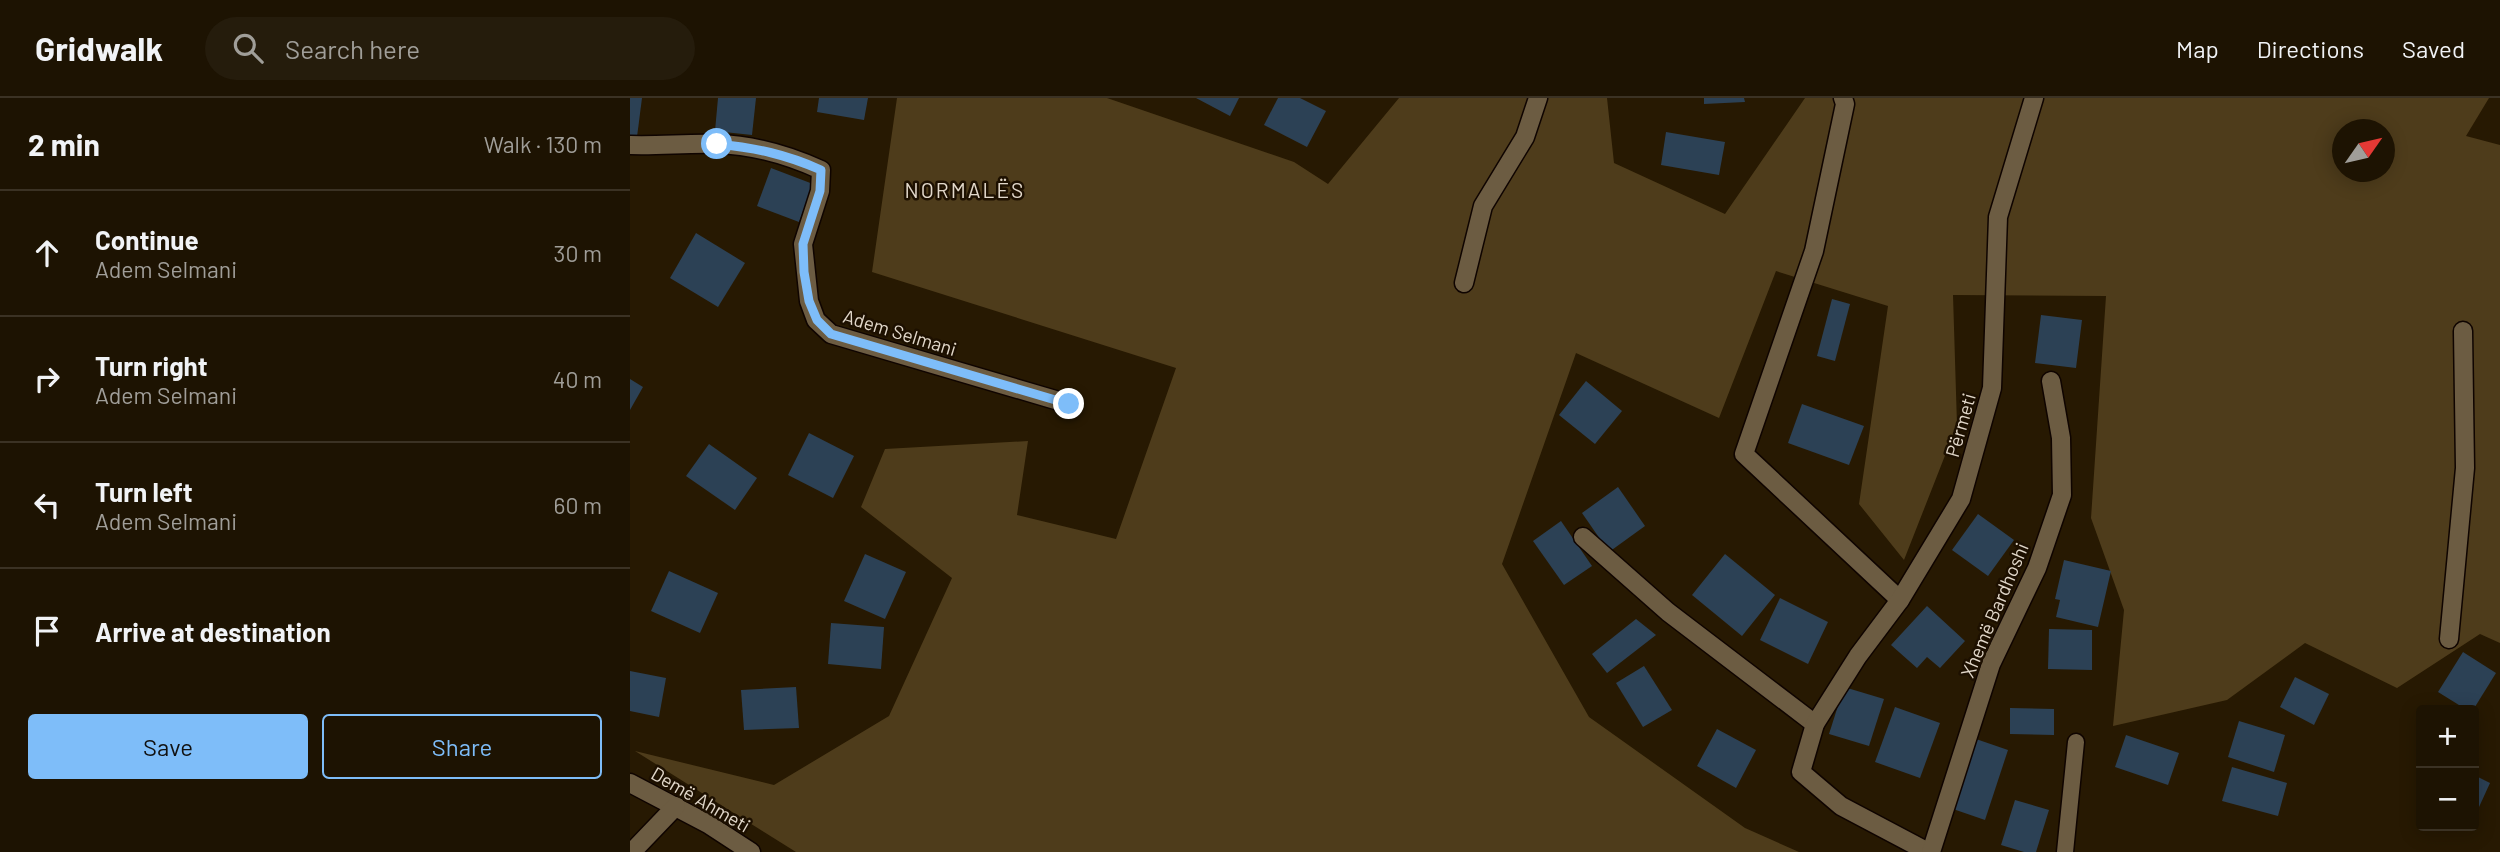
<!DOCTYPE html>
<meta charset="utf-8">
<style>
body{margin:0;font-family:Barlow,sans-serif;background:#251c0c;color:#f1f3f6}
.controls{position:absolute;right:21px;bottom:21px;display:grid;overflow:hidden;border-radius:7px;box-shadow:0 4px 18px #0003}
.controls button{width:63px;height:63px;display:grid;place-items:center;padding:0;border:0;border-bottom:2px solid #3b3224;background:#1d1302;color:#f1f3f6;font:35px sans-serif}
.compass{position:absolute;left:1702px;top:21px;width:63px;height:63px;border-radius:50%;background:#1d1302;box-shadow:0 4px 18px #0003;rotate:56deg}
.stop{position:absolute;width:21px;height:21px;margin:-16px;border:5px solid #7ebdf9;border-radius:50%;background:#fff}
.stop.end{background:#7ebdf9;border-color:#fff;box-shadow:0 2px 7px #0008}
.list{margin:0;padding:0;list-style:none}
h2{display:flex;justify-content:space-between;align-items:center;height:91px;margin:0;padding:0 28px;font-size:30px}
h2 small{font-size:23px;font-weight:400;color:#a09e99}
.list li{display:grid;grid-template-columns:46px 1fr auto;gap:21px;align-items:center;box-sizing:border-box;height:126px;padding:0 28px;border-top:2px solid #3b3224}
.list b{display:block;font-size:26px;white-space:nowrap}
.list p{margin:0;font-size:23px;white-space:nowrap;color:#a09e99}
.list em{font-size:23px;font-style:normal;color:#a09e99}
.actions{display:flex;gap:14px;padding:21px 28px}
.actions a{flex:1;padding:16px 0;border:2px solid #7ebdf9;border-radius:7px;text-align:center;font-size:24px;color:#7ebdf9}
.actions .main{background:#7ebdf9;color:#111}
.icon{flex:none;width:38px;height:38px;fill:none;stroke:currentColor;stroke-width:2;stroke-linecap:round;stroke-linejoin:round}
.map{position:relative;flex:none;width:1870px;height:754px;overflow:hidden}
header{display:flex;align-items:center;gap:42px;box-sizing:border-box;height:98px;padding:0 35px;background:#1d1302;border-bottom:2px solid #3b3224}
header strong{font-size:33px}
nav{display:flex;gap:38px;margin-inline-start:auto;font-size:24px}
.search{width:490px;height:63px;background:#251c0c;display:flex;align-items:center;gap:18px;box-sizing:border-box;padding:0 24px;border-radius:38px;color:#a09e99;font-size:26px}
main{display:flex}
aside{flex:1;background:#1d1302}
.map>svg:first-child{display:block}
</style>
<header>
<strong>Gridwalk</strong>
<div class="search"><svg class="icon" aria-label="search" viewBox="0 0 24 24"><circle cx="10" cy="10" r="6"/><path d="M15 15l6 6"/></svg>Search here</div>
<nav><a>Map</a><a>Directions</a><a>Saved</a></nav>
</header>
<main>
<aside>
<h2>2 min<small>Walk · 130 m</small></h2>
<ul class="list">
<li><svg class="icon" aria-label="ahead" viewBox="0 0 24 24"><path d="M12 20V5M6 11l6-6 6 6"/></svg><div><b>Continue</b><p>Adem Selmani</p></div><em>30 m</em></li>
<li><svg class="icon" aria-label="right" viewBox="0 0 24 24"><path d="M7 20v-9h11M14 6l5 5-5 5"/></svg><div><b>Turn right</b><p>Adem Selmani</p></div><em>40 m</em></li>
<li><svg class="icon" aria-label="left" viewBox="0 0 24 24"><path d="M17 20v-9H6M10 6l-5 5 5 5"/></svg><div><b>Turn left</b><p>Adem Selmani</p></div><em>60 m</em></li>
<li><svg class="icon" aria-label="arrive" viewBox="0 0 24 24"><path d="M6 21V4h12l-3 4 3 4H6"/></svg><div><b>Arrive at destination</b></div></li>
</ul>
<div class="actions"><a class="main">Save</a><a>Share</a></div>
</aside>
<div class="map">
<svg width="1870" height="754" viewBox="0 0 1870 754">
<rect width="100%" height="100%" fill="#271902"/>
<path fill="#4e3c1b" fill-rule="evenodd" d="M 267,0 L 477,0 L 664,64 L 698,86 L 769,0 L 977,0 L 984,65 L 1095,116 L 1175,0 L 1859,0 L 1836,38 L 1870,47 L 1870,545 L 1850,536 L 1767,590 L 1675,545 L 1597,602 L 1483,628 L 1494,512 L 1461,420 L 1476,198 L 1323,197 L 1327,327 L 1274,462 L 1229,406 L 1258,208 L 1146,173 L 1089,320 L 946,255 L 872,466 L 959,619 L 1115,730 L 1169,754 L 166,754 L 5,653 L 144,687 L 259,618 L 322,480 L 231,409 L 255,351 L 398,343 L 387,417 L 486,441 L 546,270 L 242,174 ZM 1713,32 L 1755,32 L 1755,74 L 1713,74 Z"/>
<g fill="#2c4155">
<polygon points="0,0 12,0 7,39 0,38"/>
<polygon points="88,0 126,0 122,37 85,33"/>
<polygon points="189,0 238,0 234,22 187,14"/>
<polygon points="566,0 609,0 600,18"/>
<polygon points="648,0 670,0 696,13 677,49 634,27"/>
<polygon points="1074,0 1114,0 1115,4 1074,6"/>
<polygon points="1036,34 1095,44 1089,77 1031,67"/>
<polygon points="141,70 183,86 169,124 127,108"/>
<polygon points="66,135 115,165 88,209 40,180"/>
<polygon points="1202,201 1220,206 1205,263 1187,258"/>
<polygon points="1411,217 1452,222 1446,270 1405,265"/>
<polygon points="0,281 13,289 0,312"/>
<polygon points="956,283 992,313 965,346 929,317"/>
<polygon points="1172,306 1234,328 1219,367 1158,345"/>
<polygon points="179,335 224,358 203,400 158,377"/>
<polygon points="79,346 127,380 105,412 56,378"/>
<polygon points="988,389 1015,428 979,454 952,415"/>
<polygon points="1348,416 1384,442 1358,478 1322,452"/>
<polygon points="931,423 962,468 934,487 903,443"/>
<polygon points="235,456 276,474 255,521 214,503"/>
<polygon points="1095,456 1145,497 1112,538 1062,497"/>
<polygon points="1434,462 1481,473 1468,529 1426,519 1430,502 1425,501"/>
<polygon points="39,473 88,495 70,535 21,513"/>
<polygon points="1150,500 1198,524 1178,566 1130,542"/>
<polygon points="1297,508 1335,543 1310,570 1297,559 1287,570 1261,547"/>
<polygon points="1006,521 1026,537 977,575 962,556"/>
<polygon points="201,525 254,529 251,571 198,566"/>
<polygon points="1419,531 1462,532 1462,572 1418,571"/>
<polygon points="1833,554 1866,575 1843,612 1837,612 1808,594"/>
<polygon points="1014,568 1042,612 1013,629 986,585"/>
<polygon points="0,573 36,580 29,619 0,613"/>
<polygon points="1665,579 1699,596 1684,627 1650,609"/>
<polygon points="166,589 169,630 114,632 111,592"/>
<polygon points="1214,589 1254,601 1239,648 1199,636"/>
<polygon points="1265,609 1310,625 1290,680 1245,664"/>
<polygon points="1380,610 1424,611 1424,637 1380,636"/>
<polygon points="1609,623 1655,637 1644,674 1598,659"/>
<polygon points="1087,631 1126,652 1106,690 1067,668"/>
<polygon points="1496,637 1549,655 1538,687 1485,669"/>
<polygon points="1346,641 1378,652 1355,722 1323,711"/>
<polygon points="1602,669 1657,685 1648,718 1592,703"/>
<polygon points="1844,677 1860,685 1844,720"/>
<polygon points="1385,702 1419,712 1406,754 1394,754 1371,747"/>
</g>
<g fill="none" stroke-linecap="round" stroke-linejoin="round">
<defs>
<polyline id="lane" points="1435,754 1446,644"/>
<g id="street">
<polyline points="1213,0 1215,6 1184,153 1114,356 1270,502"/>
<path d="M 0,47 C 29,48 58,45 87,46 C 124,47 158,57 191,72 L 190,93 L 173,146 L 179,203 L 186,222 L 201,236 L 439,306"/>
<polyline points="834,185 853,108 895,39 908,0"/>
<polyline points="953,439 1038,514 1185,626"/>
<polyline points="1819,541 1835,370 1833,233"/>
<polyline points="0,685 78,726 121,754"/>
<polyline points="2,754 46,708"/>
<polyline points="1298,754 1211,708 1171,674 1185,626 1228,558 1270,502 1331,401 1362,290 1368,119 1404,0"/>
<polyline points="1301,754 1361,566 1407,470 1432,397 1431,340 1421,283"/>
</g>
</defs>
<use href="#lane" stroke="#0f0400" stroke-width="19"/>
<use href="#street" stroke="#0f0400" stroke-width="21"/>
<use href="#lane" stroke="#6c5c42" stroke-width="16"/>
<use href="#street" stroke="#6c5c42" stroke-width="18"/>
</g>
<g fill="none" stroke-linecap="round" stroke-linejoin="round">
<path stroke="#7ebdf9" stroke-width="9" d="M 87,46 C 126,50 155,56 191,72 L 190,93 L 173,146 L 174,174 L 179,203 L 187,222 L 201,236 L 439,306"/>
</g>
<g text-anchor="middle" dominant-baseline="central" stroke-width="5" stroke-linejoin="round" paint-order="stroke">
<g font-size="19" fill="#e2d8ca" stroke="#1d1000">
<text transform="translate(270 234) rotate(17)">Adem Selmani</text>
<text transform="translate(1330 327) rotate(-74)">Përmeti</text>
<text transform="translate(1364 512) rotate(-67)">Xhemë Bardhoshi</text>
<text transform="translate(71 701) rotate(30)">Demë Ahmeti</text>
</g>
<g font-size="21" letter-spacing="2" fill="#e2d8ca" stroke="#1d1000">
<text x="335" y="91">NORMALËS</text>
</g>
</g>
</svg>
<div class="controls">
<button>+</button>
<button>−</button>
</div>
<svg class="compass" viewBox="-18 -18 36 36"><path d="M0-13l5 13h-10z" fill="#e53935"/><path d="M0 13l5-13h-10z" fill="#a09e99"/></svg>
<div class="stop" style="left:87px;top:46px"></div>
<div class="stop end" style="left:439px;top:306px"></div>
</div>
</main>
